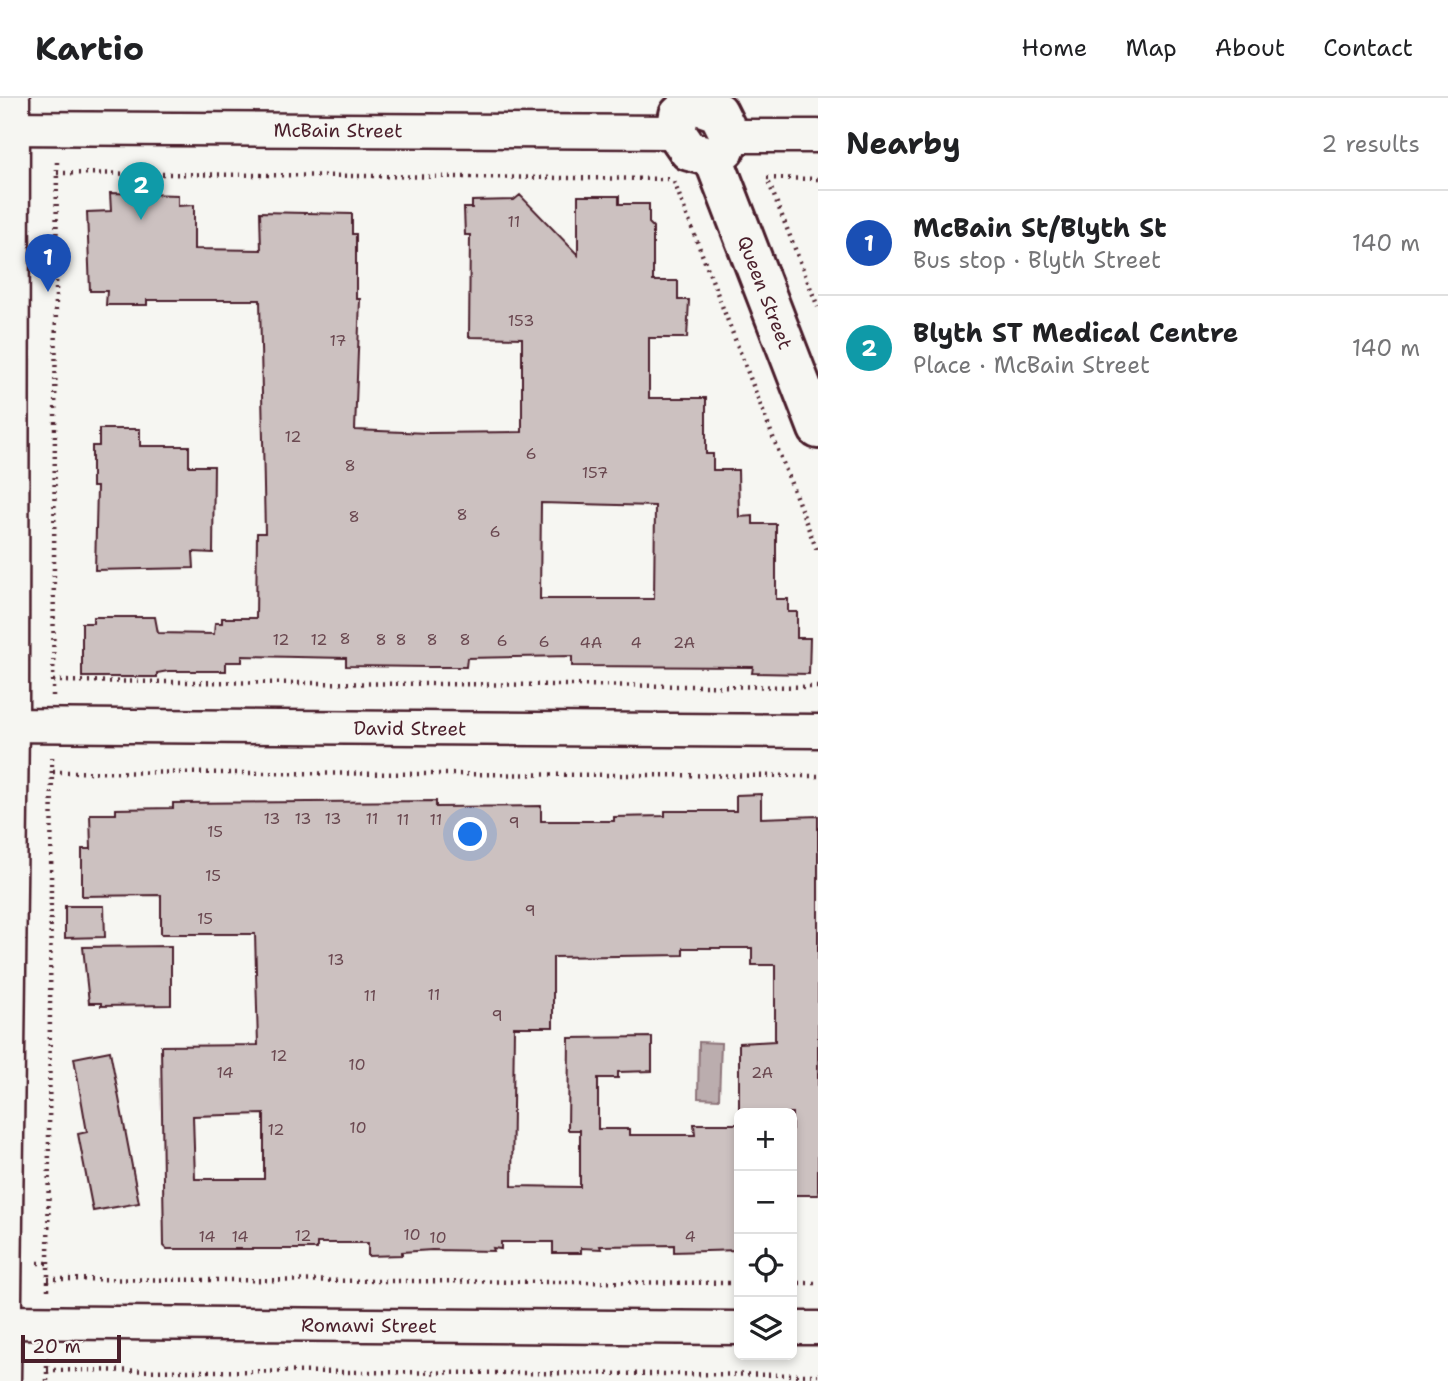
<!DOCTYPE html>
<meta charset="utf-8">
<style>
body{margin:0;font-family:"Shantell Sans",sans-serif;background:#f6f6f6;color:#202124}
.controls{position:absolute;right:21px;bottom:21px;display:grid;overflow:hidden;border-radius:10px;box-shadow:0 4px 10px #0003}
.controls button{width:63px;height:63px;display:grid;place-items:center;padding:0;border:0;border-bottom:2px solid #e0e0e0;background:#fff;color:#202124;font:35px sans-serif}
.scale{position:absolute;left:21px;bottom:18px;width:100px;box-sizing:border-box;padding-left:7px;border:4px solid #4a1f2b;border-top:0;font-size:19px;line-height:24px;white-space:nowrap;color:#4a1f2b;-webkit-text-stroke:5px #f6f6f2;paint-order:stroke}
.you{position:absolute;left:471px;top:737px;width:24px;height:24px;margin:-18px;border:5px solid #fff;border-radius:50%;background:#1a73e8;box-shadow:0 0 0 10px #1a73e833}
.badge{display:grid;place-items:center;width:46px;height:46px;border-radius:50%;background:#c8321e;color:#fff;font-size:23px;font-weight:700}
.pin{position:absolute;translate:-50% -58px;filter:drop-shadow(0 2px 4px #0008)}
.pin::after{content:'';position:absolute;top:37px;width:24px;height:21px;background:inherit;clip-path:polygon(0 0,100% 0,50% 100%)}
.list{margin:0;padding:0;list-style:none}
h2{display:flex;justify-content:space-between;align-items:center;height:91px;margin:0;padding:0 28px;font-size:30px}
h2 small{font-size:23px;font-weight:400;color:#757577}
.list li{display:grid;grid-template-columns:46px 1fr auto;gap:21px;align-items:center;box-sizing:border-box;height:105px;padding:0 28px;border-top:2px solid #e0e0e0}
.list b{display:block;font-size:26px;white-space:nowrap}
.list p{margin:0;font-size:23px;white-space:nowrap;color:#757577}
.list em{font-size:23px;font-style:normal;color:#757577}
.icon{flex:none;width:38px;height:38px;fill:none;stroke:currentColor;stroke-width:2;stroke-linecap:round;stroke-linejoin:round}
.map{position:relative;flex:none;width:818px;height:1283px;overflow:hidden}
header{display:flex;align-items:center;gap:42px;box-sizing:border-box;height:98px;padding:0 35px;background:#fff;border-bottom:2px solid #e0e0e0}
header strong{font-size:33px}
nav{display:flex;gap:38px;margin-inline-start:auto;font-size:24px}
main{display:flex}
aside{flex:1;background:#fff}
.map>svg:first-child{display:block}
</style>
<header>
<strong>Kartio</strong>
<nav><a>Home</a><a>Map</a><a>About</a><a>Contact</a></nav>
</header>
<main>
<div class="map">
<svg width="818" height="1283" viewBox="0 0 818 1283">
<rect width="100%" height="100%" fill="#f6f6f2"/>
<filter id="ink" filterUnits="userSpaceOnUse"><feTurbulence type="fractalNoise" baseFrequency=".0143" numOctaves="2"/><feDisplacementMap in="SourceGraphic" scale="14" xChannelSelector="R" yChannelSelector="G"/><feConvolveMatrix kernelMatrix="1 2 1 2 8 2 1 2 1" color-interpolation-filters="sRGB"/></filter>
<g filter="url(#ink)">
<polygon fill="#bbadae" stroke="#8e747a" stroke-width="2" points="699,944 721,945 719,1001 698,1000"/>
<g fill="#ccc1c0" stroke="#4a1f2b" stroke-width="2" fill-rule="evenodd">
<path d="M 110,95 L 178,97 L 178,108 L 194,107 L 194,151 L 261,152 L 260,114 L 352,116 L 352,136 L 356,136 L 356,201 L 360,201 L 355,332 L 428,335 L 522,334 L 522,240 L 469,239 L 470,137 L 465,137 L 464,110 L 472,110 L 472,103 L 514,102 L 520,97 L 578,157 L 578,98 L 619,98 L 619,106 L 649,106 L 649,125 L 653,129 L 653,183 L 678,183 L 678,202 L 689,202 L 687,240 L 649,240 L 649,300 L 706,300 L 706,356 L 713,356 L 713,372 L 738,372 L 739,419 L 753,418 L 753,426 L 776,426 L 776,501 L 788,501 L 788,514 L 797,514 L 797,540 L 810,540 L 809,576 L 752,575 L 753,569 L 572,568 L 572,558 L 467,560 L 466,569 L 430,569 L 346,568 L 346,560 L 242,558 L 242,564 L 226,564 L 226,573 L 168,573 L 157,575 L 157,579 L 82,579 L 82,525 L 93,525 L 93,519 L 155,519 L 158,535 L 214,536 L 215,525 L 222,525 L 222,520 L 256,520 L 257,435 L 265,435 L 260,202 L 147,202 L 147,207 L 106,207 L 107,193 L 90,193 L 87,114 L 111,113 ZM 541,405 L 655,408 L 654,501 L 540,501 Z"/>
<polygon points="99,331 140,331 140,348 189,348 189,368 214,368 213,455 193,454 194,470 95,472 97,389 92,389 92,348 99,348"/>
<path d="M 761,696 L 761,720 L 818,718 L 818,1097 L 792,1097 L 792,1015 L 739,1015 L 739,945 L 775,943 L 775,867 L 752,867 L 752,850 L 683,850 L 683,857 L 553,859 L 553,929 L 514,929 L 512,1088 L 580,1089 L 580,1032 L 568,1032 L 569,940 L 652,939 L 652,973 L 618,974 L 618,980 L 598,980 L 598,1031 L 630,1031 L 630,1037 L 695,1037 L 694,1026 L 739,1026 L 739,1152 L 674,1154 L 674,1147 L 600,1148 L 601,1151 L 581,1150 L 581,1155 L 553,1155 L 553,1144 L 501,1144 L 501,1151 L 493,1150 L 494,1153 L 432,1152 L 402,1154 L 402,1157 L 368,1158 L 368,1145 L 317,1145 L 317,1151 L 167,1151 L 164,1148 L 161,948 L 258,947 L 255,836 L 161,836 L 161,797 L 82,798 L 82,751 L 91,751 L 90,716 L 116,716 L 116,711 L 173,710 L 173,705 L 436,703 L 436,709 L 541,708 L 541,723 L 614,723 L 614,719 L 665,718 L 665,713 L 736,713 L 736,697 ZM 264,1016 L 264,1081 L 195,1081 L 193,1018 Z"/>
<polygon points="65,808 104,808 105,839 65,840"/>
<polygon points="171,848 171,907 101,908 101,905 89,905 83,849"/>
<polygon points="110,953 139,1105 93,1113 78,1036 87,1034 74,960"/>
</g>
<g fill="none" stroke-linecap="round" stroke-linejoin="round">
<defs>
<g id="minor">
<path id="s1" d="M 0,30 L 676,34"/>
<polyline points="730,38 818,38"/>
<path id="s2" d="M 0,627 L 818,633"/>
<path id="s3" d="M 0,1224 L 739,1230"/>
<polyline points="792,1230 818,1230"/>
<polyline points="4,1283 12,627 13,0"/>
</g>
<g id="major">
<polygon points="692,5 718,14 730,38 725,51 713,59 689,53 676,34 679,17"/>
<path id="s4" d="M 713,59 L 818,331"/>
</g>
</defs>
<use href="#minor" stroke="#4a1f2b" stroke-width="37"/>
<use href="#major" stroke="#4a1f2b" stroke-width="44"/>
<g stroke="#4a1f2b" stroke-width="4.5" stroke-dasharray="2 5" stroke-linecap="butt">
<polyline points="57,75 669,81"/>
<polyline points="818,81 767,80 818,209"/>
<polyline points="674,84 818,455"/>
<polyline points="53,583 818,589"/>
<polyline points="53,598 57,60"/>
<polyline points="53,674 818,678"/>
<polyline points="38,1165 48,1165 48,1195"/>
<polyline points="48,1165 52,659"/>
<polyline points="48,1181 739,1185"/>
<polyline points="792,1185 818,1185"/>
<polyline points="47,1272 818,1277"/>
<polyline points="47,1283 47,1256"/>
</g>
<use href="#minor" stroke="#f6f6f2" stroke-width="32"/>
<use href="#major" stroke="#f6f6f2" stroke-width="38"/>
</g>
</g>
<g text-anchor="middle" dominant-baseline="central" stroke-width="5" stroke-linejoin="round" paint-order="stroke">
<g font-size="16" fill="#6a4850">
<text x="514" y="123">11</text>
<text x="521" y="222">153</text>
<text x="338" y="242">17</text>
<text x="293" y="338">12</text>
<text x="531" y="355">6</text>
<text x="350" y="367">8</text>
<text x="595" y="374">157</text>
<text x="462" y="416">8</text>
<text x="354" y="418">8</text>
<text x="495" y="433">6</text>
<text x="345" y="540">8</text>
<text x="281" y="541">12</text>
<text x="319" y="541">12</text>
<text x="381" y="541">8</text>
<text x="401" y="541">8</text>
<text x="432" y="541">8</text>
<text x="465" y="541">8</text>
<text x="502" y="542">6</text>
<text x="544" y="543">6</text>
<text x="591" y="544">4A</text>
<text x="636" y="544">4</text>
<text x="684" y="544">2A</text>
<text x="272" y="720">13</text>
<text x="303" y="720">13</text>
<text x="333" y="720">13</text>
<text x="372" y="720">11</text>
<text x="403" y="721">11</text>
<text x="436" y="721">11</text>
<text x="514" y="724">9</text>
<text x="215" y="733">15</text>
<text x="213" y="777">15</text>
<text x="530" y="812">9</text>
<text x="205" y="820">15</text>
<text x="336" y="861">13</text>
<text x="434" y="896">11</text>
<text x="370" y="897">11</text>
<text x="497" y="917">9</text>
<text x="279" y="957">12</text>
<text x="357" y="966">10</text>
<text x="225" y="974">14</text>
<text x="762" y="974">2A</text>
<text x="358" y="1029">10</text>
<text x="276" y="1031">12</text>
<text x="412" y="1136">10</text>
<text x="303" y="1137">12</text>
<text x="207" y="1138">14</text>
<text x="240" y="1138">14</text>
<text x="690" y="1138">4</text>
<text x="438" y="1139">10</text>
</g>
<g font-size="19" fill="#4a1f2b" stroke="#f6f6f2">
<text stroke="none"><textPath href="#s1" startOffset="338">McBain Street</textPath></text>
<text stroke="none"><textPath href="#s4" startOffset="145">Queen Street</textPath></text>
<text stroke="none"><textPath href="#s2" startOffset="410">David Street</textPath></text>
<text stroke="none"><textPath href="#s3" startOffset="369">Romawi Street</textPath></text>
</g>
</g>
</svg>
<div class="controls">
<button>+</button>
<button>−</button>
<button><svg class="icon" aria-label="locate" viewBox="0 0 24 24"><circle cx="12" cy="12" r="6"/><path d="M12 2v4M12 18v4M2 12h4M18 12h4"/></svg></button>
<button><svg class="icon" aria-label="layers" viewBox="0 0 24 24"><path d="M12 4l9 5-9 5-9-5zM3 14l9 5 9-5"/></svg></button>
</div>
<div class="scale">20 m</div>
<div class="you"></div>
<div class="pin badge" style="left:48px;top:194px;background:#1a4fb4">1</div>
<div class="pin badge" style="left:141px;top:122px;background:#0f9aa8">2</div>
</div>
<aside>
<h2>Nearby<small>2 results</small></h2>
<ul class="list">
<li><span class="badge" style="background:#1a4fb4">1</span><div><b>McBain St/Blyth St</b><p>Bus stop · Blyth Street</p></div><em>140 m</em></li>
<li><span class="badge" style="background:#0f9aa8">2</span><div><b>Blyth ST Medical Centre</b><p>Place · McBain Street</p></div><em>140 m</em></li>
</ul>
</aside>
</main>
